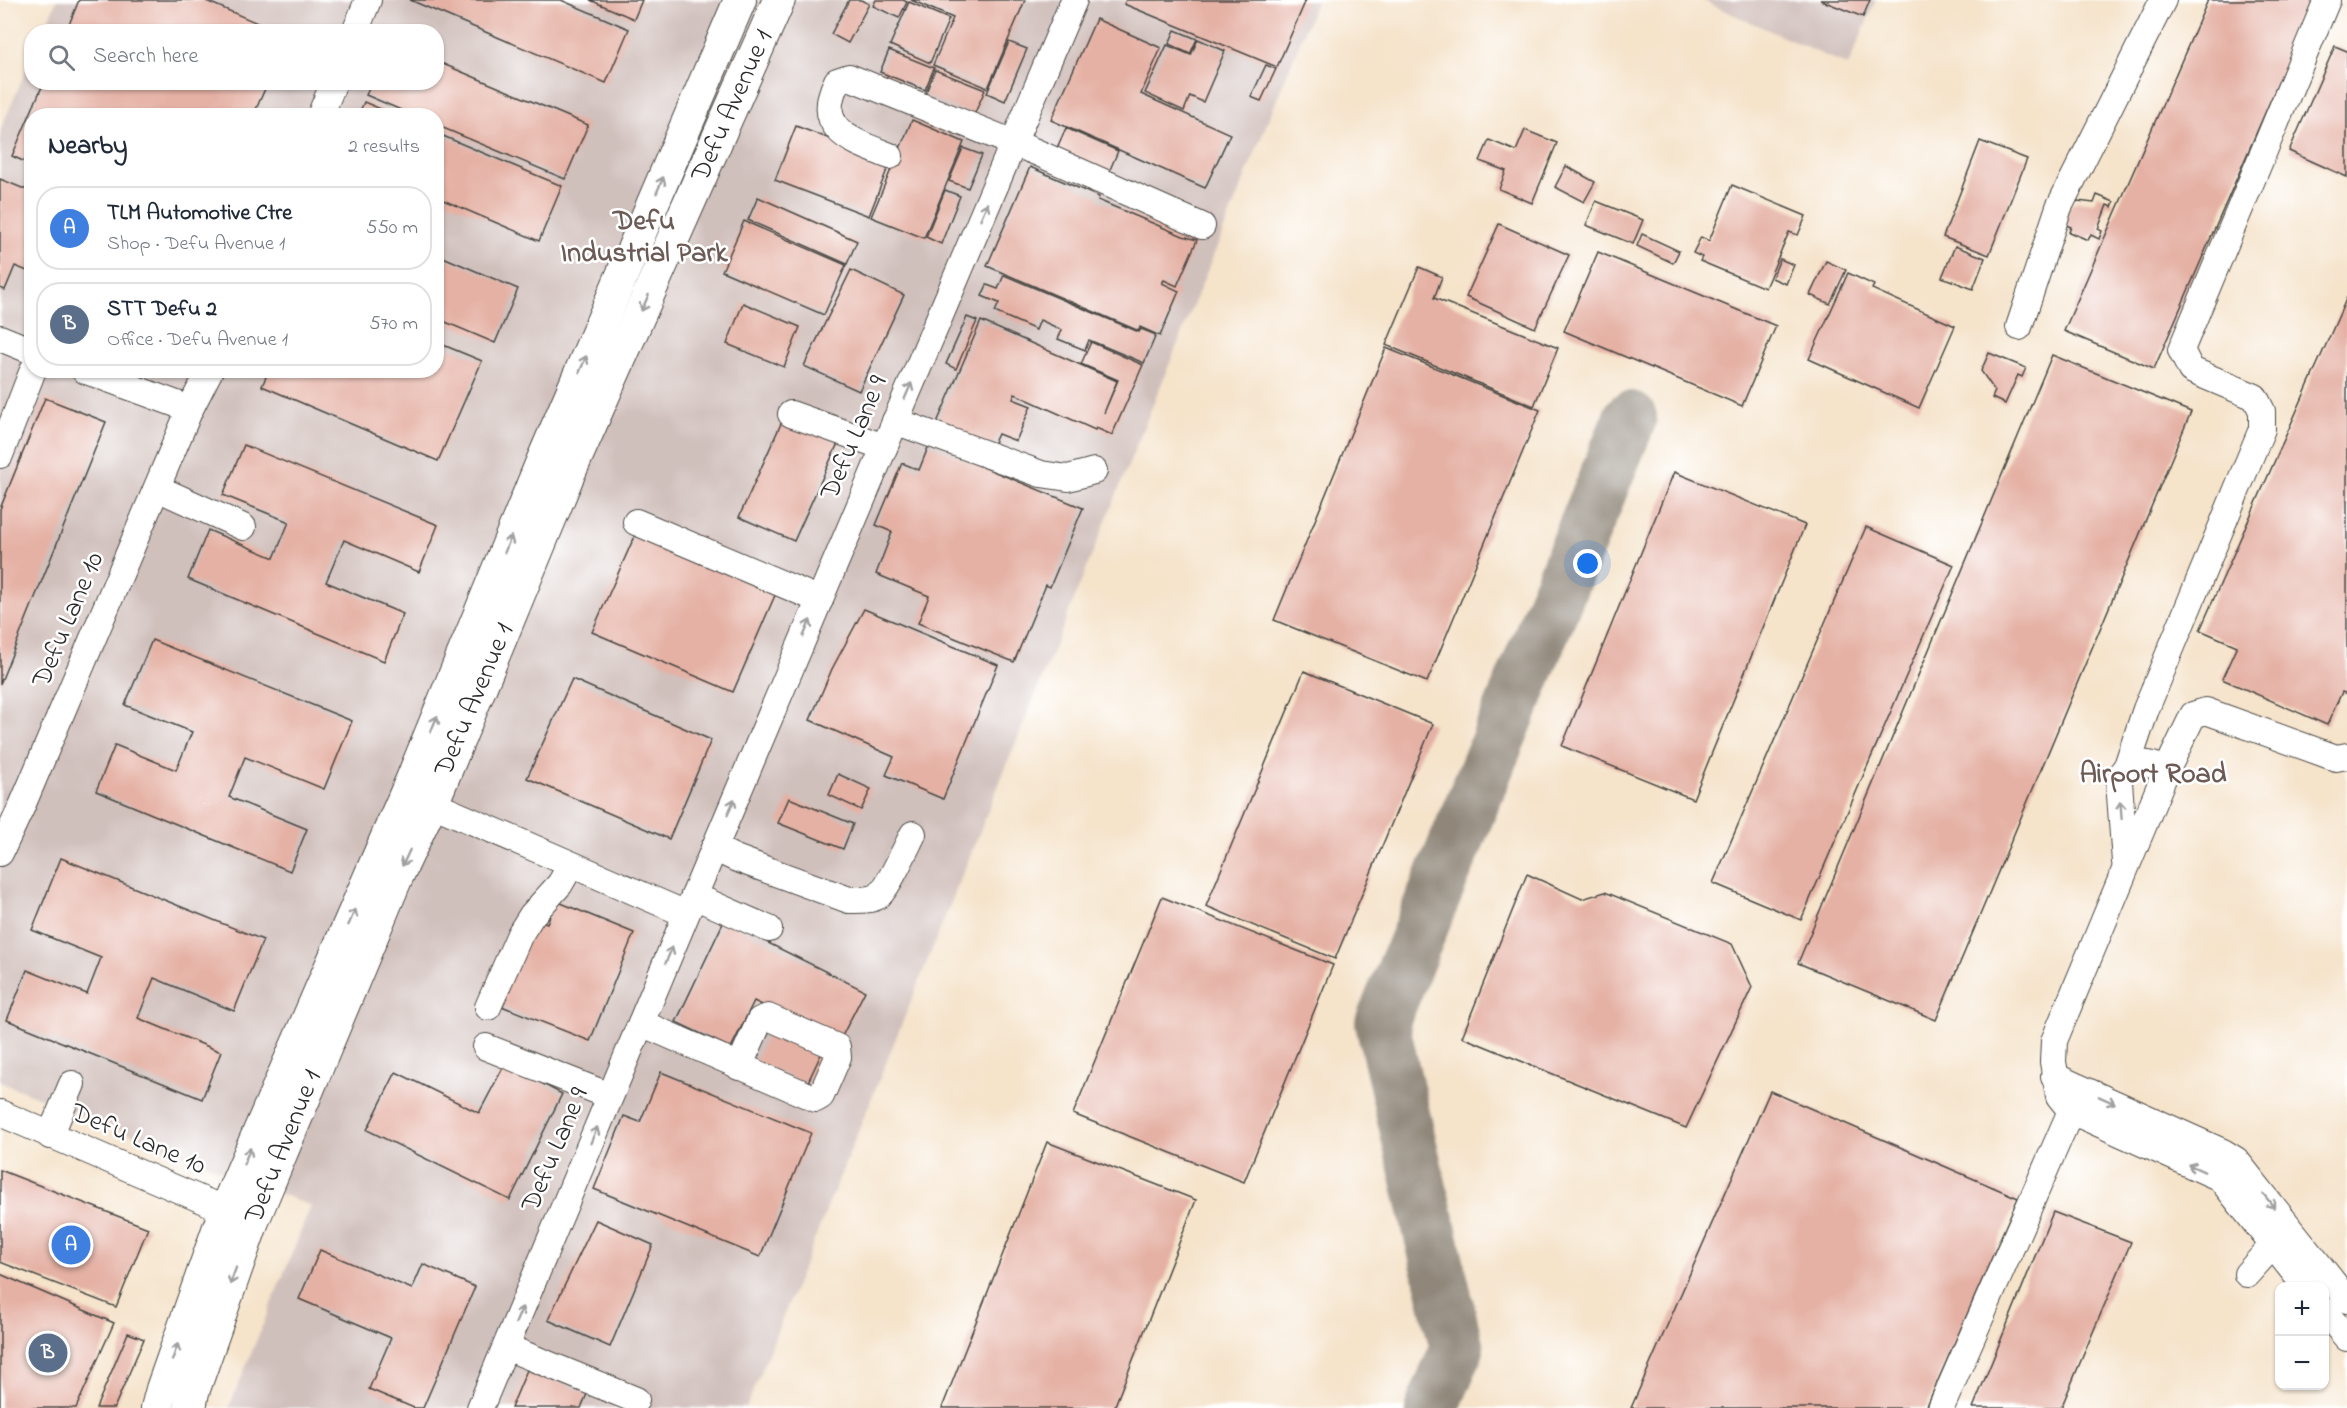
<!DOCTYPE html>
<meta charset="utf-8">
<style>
body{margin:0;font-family:"Indie Flower",sans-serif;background:#f2f2f3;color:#1f2937}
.controls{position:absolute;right:18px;bottom:18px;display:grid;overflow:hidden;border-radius:12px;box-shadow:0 2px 4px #0004}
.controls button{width:54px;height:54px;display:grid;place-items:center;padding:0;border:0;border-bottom:2px solid #e0e1e3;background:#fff;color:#1f2937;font:30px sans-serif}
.you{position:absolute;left:1588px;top:564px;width:21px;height:21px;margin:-15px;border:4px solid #fff;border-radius:50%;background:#1a73e8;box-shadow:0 0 0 9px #1a73e833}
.badge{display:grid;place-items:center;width:39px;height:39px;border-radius:50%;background:#0f766e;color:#fff;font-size:20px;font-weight:700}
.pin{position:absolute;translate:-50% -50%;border:3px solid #fff;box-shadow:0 2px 6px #0006}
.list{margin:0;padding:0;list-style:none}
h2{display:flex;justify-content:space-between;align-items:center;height:78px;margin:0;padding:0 24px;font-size:26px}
h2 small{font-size:20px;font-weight:400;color:#747a83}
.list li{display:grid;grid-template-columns:39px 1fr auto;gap:18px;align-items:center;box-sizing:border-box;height:84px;margin:0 12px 12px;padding:0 12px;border:2px solid #e0e1e3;border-radius:24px}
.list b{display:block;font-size:22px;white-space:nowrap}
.list p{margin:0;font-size:20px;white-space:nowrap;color:#747a83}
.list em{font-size:20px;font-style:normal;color:#747a83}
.icon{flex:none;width:33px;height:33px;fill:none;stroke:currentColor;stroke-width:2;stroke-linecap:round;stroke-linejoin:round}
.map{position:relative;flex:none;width:2347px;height:1408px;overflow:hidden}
.search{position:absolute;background:#fff;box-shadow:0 2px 4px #0004;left:24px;top:24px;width:420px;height:66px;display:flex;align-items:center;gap:15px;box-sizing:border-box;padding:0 21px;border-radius:24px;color:#747a83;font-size:22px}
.panel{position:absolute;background:#fff;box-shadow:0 2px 4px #0004;left:24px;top:108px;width:420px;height:270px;border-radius:24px}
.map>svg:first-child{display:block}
</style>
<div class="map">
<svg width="2347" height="1408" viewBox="0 0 2347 1408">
<rect width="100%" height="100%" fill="#fff"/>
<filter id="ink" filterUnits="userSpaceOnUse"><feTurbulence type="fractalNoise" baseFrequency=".0167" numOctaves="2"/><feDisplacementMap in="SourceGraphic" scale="12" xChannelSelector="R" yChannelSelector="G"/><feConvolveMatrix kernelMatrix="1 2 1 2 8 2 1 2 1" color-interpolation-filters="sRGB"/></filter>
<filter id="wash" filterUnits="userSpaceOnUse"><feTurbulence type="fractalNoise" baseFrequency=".008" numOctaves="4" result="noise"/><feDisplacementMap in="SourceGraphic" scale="24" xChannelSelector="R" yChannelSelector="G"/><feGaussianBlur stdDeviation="1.35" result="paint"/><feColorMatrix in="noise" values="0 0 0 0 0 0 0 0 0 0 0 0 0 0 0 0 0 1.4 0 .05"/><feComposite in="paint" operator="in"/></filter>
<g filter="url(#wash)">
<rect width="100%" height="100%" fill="#f5e3ca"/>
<g fill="#d0c0bc" fill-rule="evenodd">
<path d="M 57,0 L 1317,0 L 746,1408 L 229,1408 L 311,1206 L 0,1082 L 0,131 L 31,58 L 32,82 L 436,82 L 436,32 L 43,31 ZM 32,116 L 436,116 L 436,370 L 32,370 Z"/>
<polygon points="1701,0 1876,0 1848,66"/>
</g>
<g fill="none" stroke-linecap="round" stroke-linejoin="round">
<polyline stroke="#90877a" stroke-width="54" points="1432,1408 1457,1349 1382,1023 1630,418"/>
</g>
<g id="blocks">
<g fill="#e5b1a4">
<polygon points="79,0 204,0 278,32 66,32"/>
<polygon points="410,0 561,0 629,29 606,83"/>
<polygon points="590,0 642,0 634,19"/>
<polygon points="849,0 861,0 869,4 848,43 831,34"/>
<polygon points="876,0 903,0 907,2 899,18 873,6"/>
<polygon points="911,0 1025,0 988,88 933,65 953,18"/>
<polygon points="1126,0 1306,0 1277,67 1124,4"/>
<polygon points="1820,0 1870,0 1863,17"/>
<polygon points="2208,0 2314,0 2154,369 2064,331"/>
<polygon points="909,2 949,19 930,63 890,45"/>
<polygon points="1096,19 1161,48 1141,94 1230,134 1205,188 1051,120"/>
<polygon points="1175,30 1197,39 1190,54 1169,44"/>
<polygon points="1198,39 1225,51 1203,102 1190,96 1184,111 1145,93 1167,45 1191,55"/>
<polygon points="1009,42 1027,49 1005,101 987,93"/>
<polygon points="2335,46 2347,51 2347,177 2289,151"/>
<polygon points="889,50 934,68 925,90 880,72"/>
<polygon points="436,61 588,125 565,179 436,125 436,116 415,116 366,95 372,82 436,82"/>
<polygon points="1266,65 1276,69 1261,101 1251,97"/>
<polygon points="935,70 985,90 974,115 925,95"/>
<polygon points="44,82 268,82 253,116 32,116 32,165 12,156"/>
<polygon points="364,102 395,115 395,116 358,116"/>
<polygon points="912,120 964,142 924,238 871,217"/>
<polygon points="796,126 890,162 869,216 775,180"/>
<polygon points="1066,128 1118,151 1109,172 1057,148"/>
<polygon points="1525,130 1557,143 1532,203 1499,189 1506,171 1480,161 1489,140 1516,151"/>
<polygon points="436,133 562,186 539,241 436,197"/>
<polygon points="1980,141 2027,159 1989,255 1943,237"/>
<polygon points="963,148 982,155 968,188 949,181"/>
<polygon points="1566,166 1595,182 1584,202 1555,187"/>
<polygon points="1030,167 1099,197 1098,200 1183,236 1197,240 1177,286 1164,280 1162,283 1179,291 1160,336 1140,327 1139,331 987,266"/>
<polygon points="0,179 32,192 32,273 15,266 5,290 0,288"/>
<polygon points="1732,185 1806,216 1798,235 1789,232 1765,288 1700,261 1702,257 1693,253 1701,237 1709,241"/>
<polygon points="945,190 960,196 941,244 926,237"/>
<polygon points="2097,195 2114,202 2112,207 2107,205 2098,229 2102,231 2099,239 2091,235 2088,240 2069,232 2071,227 2061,223 2067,207 2078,201 2094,203"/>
<polygon points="758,197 857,241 847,264 748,220"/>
<polygon points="1596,201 1643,220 1633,244 1586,225"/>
<polygon points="744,221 846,265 824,315 722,271"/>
<polygon points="1499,224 1569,255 1535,328 1466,297"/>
<polygon points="1642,234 1679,251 1673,263 1637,246"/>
<polygon points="1955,246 1985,258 1973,289 1942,277"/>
<polygon points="1598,252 1776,326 1742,406 1564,331"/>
<polygon points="436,254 518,289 495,343 436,318"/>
<polygon points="1780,259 1794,265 1786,284 1772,278"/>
<polygon points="1826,261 1846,270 1830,304 1810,295"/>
<polygon points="1419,267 1442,277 1434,298 1558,348 1534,406 1386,345"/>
<polygon points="851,270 904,295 859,391 804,366"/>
<polygon points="1848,273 1874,285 1872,289 1955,326 1919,408 1809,359"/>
<polygon points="1004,275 1139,332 1141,329 1156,335 1144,363 1089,340 1085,350 1058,339 1062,330 1040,320 1036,330 995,312 999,303 982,296 987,285 998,289"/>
<polygon points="2347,297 2347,694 2342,692 2327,725 2222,679 2237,646 2200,630"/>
<polygon points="743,303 800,327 784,367 727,344"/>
<polygon points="967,317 977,321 956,369 946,364"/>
<polygon points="981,321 1117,381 1104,413 1118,380 1081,364 1091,342 1143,365 1112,435 1096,428 1095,430 1015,394 1013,399 1031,406 1016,441 998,434 991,449 936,425"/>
<polygon points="436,342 482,361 438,461 262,386 269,370 436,370"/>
<polygon points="1386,348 1540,410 1427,682 1274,620"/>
<polygon points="1989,353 2026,368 2022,377 2018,375 2005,404 1992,398 1995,391 1981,371"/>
<polygon points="2052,355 2191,412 1936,1020 1798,963"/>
<polygon points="45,398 106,422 0,684 0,509"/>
<polygon points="784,417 838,443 794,541 739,517"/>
<polygon points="244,445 438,525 419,572 344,540 326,582 403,614 384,661 188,579 208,530 274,558 289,522 223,495"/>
<polygon points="929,445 1083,508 1050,587 1046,585 1014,662 918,623 929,596 876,574 892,532 876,525 902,463 919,470"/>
<polygon points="1674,472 1805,525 1693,799 1562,746"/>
<polygon points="1866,527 1954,565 1801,920 1713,883"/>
<polygon points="636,533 776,593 733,692 592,632"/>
<polygon points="864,609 998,665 943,799 886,775 894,757 810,720 832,669"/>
<polygon points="152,640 352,721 324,789 245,757 229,797 307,829 290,871 96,791 115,745 176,770 192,732 125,705"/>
<polygon points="1304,671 1433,724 1335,959 1206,906"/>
<polygon points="572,679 711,740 669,839 527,778"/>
<polygon points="838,774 871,789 861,810 829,795"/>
<polygon points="789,798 853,824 843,849 778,823"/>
<polygon points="61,858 263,940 234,1011 154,978 138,1018 221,1052 202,1099 7,1020 27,970 87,994 101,958 32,930"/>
<polygon points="1527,874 1582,899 1605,892 1732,944 1752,987 1686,1128 1462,1037"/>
<polygon points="1162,897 1333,965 1244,1182 1073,1114"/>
<polygon points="556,901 634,933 590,1041 499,1005 534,918 547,923"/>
<polygon points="724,921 865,991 839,1042 754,1001 731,1048 676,1022"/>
<polygon points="771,1027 823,1050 807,1084 755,1061"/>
<polygon points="505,1064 562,1094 510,1200 367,1130 396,1072 479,1113"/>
<polygon points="661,1072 811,1133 760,1257 594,1189 624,1116 640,1122"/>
<polygon points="1770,1091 2018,1198 1926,1408 1631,1408"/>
<polygon points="1047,1142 1196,1200 1114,1408 942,1408"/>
<polygon points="0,1170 148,1228 116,1307 0,1262"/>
<polygon points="2053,1212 2131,1242 2061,1408 1973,1408"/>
<polygon points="596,1220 653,1245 610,1347 548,1320"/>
<polygon points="320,1250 412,1289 423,1264 475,1287 423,1408 414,1408 369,1389 391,1338 299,1299"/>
<polygon points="0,1274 114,1323 76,1408 0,1408"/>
<polygon points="128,1333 144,1339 114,1408 96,1408"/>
<polygon points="527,1370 587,1394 581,1408 511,1408"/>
</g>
</g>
</g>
<g filter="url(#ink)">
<use href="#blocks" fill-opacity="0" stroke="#494743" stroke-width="1.5"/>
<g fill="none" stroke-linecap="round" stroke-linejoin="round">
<defs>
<g id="minor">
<polyline points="355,32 368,0"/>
<polyline points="320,116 334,82"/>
<path d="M 890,156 C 852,141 813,130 837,81 L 849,77 L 1036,152 L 1202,226"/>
<polyline points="2019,327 2059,207 2163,0"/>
<polyline points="0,338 32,351"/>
<polyline points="84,370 190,409"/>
<polyline points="791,414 884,447"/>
<polyline points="895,421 1041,474 1068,478 1094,471"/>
<polyline points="0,455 33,370"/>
<polyline points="157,488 243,527"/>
<polyline points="636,522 820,600"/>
<polyline points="2127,766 2146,709 2262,429 2262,411 2255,397 2191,370 2181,350 2327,0"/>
<polyline points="414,796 686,914"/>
<path d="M 714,848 L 735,858 L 849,900 C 858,900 870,901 878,896 C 887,890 907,846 913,834"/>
<polyline points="0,853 22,806 190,409 210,370"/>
<path d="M 2125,862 L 2119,782 C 2123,760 2141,761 2159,767 L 2164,776"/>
<polyline points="694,896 769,929"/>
<polyline points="488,1007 520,934 532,915 560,884 571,865"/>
<polyline points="641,1023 816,1099 821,1096 838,1057 837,1047 768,1017 760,1020 739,1067"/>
<polyline points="486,1047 610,1096"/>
<polyline points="2054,1076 2223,1152 2236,1160 2347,1300"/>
<polyline points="0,1113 242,1217"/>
<polyline points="50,1136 72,1084"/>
<polyline points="2247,1274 2272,1246"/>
<polyline points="2305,1286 2220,1178 2071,1111 2059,1096 2053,1062 2054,1041 2164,776 2193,715 2206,711 2336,758 2347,756"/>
<polyline points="2324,1311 2347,1338"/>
<polyline points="506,1347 636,1400"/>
<polyline points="480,1408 694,896 1074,0"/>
<polyline points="1941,1408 2077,1097"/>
</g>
<g id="major">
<polyline points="157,1408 162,1389 225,1210 412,779 541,464 740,0"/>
<polyline points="190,1408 193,1392 253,1221 396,879 438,790 568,476 779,0"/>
</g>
</defs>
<use href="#minor" stroke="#494743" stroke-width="28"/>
<use href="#major" stroke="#494743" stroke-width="34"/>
<use href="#minor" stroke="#fff" stroke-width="26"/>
<use href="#major" stroke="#fff" stroke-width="32"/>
</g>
<defs><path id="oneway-shaft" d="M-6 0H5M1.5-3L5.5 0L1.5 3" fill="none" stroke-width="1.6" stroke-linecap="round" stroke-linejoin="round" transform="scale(1.5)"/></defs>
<g stroke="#a0a0a0">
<use href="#oneway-shaft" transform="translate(660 185) rotate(-67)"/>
<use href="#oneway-shaft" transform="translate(984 211) rotate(-67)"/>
<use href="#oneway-shaft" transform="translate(645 303) rotate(114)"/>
<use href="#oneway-shaft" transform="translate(583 364) rotate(-67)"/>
<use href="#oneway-shaft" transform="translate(908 391) rotate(-67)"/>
<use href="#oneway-shaft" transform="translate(508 544) rotate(-68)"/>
<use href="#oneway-shaft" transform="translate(807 628) rotate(-67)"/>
<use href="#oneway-shaft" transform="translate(434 724) rotate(-68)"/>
<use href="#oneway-shaft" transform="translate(731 807) rotate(-67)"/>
<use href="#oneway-shaft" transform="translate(2121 810) rotate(-94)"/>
<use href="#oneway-shaft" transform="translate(406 858) rotate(115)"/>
<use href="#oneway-shaft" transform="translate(352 917) rotate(-66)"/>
<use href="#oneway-shaft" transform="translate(669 955) rotate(-67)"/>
<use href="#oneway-shaft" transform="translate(2107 1100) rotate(24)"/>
<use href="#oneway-shaft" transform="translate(594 1135) rotate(-67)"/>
<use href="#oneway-shaft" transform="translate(247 1156) rotate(-67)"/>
<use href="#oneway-shaft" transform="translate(2196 1168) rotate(-156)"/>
<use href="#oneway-shaft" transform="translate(2269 1201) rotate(52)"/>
<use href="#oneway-shaft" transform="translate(233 1276) rotate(110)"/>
<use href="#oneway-shaft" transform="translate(519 1315) rotate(-67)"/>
<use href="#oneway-shaft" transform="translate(175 1352) rotate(-71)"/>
</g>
</g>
<g text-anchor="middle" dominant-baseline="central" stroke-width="5" stroke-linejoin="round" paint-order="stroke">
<g font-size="27" fill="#2b2b2b" stroke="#fff">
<text transform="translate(733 106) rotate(-66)">Defu Avenue 1</text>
<text transform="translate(855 438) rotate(-67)">Defu Lane 9</text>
<text transform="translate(69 620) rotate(-67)">Defu Lane 10</text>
<text transform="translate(475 700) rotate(-67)">Defu Avenue 1</text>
<text transform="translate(138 1140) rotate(23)">Defu Lane 10</text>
<text transform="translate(284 1147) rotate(-68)">Defu Avenue 1</text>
<text transform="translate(556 1150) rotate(-67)">Defu Lane 9</text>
</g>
<g font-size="28" font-weight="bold" fill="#6c5a55" stroke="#fff">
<text x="644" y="222">Defu<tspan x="644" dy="32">Industrial Park</tspan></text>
<text x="2153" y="775">Airport Road</text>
</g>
</g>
</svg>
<div class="controls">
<button>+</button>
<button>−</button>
</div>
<div class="you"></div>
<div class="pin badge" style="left:71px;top:1245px;background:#3f7fe0">A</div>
<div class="pin badge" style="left:48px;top:1353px;background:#5c6f8a">B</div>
<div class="search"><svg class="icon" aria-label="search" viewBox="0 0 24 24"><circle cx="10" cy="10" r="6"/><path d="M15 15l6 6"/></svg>Search here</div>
<section class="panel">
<h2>Nearby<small>2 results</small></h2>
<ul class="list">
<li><span class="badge" style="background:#3f7fe0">A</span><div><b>TLM Automotive Ctre</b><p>Shop · Defu Avenue 1</p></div><em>550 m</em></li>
<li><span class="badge" style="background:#5c6f8a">B</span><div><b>STT Defu 2</b><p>Office · Defu Avenue 1</p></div><em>570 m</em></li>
</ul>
</section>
</div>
